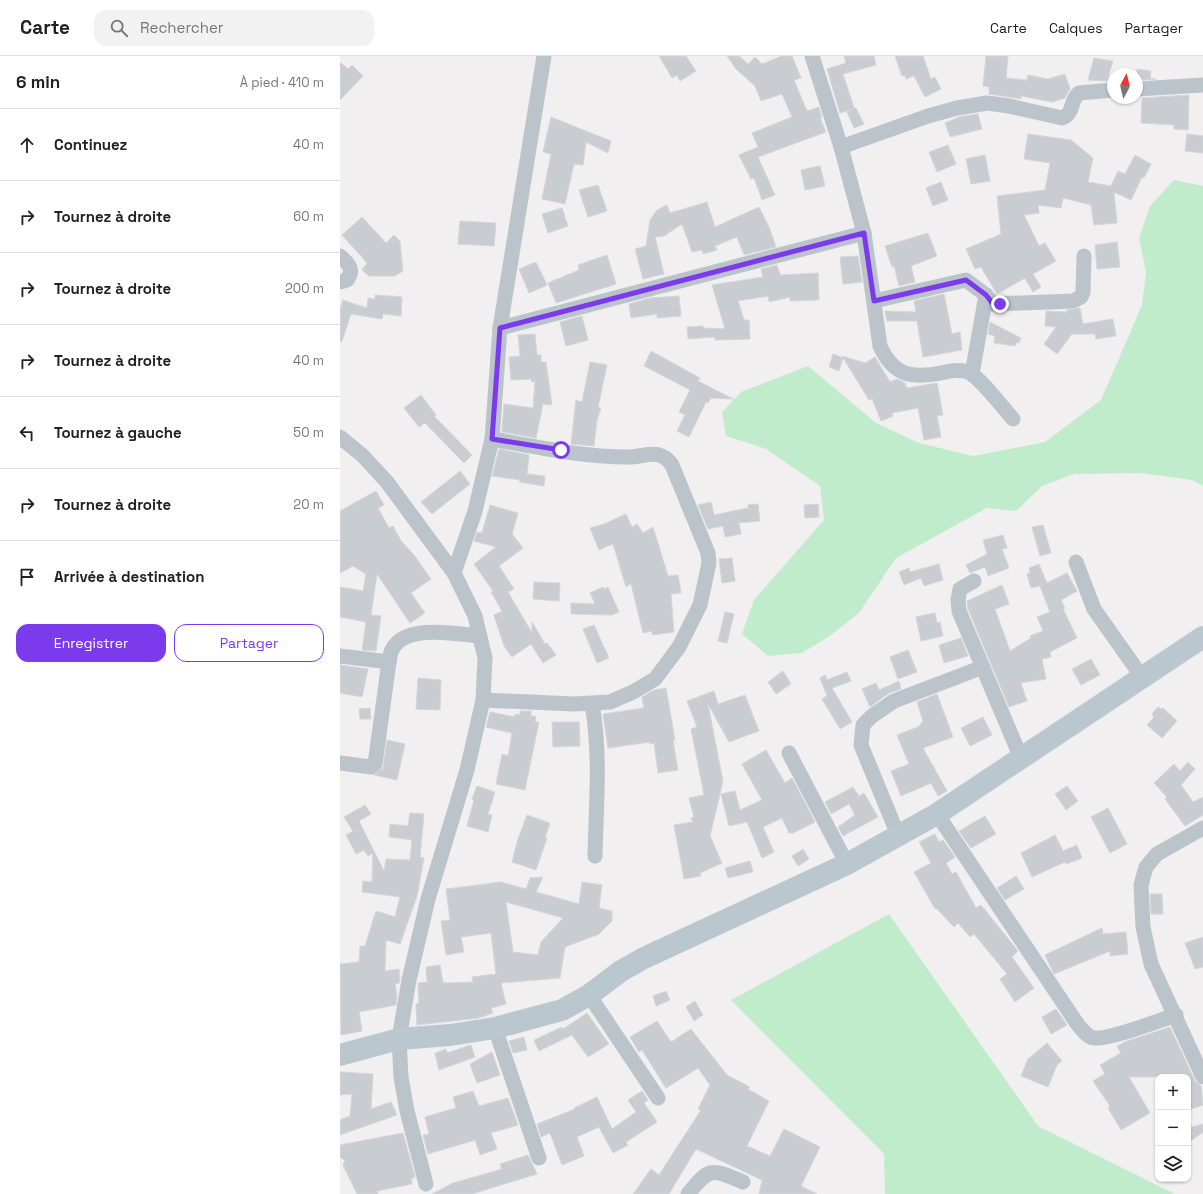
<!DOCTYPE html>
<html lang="fr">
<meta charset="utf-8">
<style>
body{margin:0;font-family:"Space Grotesk",sans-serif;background:#f2f2f2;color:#222}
.controls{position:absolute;right:12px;bottom:12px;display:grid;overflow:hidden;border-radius:8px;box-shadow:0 1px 3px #0004}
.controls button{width:36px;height:36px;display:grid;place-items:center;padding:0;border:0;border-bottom:1px solid #e0e0e0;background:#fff;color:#222;font:20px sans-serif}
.compass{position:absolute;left:767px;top:12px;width:36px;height:36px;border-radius:50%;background:#fff;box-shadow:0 1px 3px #0004;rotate:7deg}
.stop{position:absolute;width:12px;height:12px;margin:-9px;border:3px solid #7c3aed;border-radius:50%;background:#fff}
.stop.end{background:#7c3aed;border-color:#fff;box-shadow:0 1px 4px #0008}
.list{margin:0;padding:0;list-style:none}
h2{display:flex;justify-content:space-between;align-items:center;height:52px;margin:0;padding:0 16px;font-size:17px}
h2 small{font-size:13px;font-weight:400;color:#767676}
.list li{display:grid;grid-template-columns:26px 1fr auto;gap:12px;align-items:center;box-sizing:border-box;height:72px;padding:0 16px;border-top:1px solid #e0e0e0}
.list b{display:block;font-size:15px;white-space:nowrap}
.list em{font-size:13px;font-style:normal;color:#767676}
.actions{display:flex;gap:8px;padding:12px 16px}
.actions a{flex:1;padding:9px 0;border:1px solid #7c3aed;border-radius:12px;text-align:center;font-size:14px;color:#7c3aed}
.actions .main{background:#7c3aed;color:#fff}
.icon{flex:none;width:22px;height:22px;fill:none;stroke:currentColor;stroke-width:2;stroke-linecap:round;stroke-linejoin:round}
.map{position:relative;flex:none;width:863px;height:1138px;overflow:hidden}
header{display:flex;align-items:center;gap:24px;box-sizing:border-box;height:56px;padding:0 20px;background:#fff;border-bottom:1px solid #e0e0e0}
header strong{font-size:19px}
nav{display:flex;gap:22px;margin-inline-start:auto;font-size:14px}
.search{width:280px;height:36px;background:#f2f2f2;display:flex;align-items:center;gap:10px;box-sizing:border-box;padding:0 14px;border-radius:12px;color:#767676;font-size:15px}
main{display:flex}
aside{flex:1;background:#fff}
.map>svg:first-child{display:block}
</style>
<header>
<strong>Carte</strong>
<div class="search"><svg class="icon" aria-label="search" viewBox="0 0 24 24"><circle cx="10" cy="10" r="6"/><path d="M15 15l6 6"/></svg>Rechercher</div>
<nav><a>Carte</a><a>Calques</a><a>Partager</a></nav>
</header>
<main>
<aside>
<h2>6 min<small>À pied · 410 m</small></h2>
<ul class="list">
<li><svg class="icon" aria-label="ahead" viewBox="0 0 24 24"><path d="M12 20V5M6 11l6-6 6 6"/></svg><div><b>Continuez</b></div><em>40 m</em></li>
<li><svg class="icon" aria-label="right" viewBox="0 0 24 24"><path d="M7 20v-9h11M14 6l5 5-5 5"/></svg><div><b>Tournez à droite</b></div><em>60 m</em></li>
<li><svg class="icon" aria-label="right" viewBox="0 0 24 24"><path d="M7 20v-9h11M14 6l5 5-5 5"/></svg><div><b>Tournez à droite</b></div><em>200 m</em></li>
<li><svg class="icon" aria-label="right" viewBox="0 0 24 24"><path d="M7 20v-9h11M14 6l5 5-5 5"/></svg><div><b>Tournez à droite</b></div><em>40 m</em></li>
<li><svg class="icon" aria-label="left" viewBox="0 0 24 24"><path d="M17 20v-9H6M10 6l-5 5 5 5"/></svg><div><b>Tournez à gauche</b></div><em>50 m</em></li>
<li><svg class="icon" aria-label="right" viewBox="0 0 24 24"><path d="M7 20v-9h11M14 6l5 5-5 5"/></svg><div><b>Tournez à droite</b></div><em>20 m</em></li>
<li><svg class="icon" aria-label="arrive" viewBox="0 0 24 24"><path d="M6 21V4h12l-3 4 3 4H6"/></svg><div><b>Arrivée à destination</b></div></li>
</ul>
<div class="actions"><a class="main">Enregistrer</a><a>Partager</a></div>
</aside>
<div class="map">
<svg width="863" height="1138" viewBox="0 0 863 1138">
<rect width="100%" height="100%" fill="#f1efef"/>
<g fill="#c0eccc">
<polygon points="834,124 863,130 863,430 852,424 800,417 734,418 702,430 676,455 647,452 556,502 519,557 491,579 462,597 428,600 402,578 414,544 484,464 480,430 426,393 386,380 382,356 401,336 468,310 536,367 579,387 633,400 705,386 761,344 802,249 806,216 799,182 810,150"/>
<polygon points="549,858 698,1070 835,1138 545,1138 544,1098 391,944"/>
</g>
<g fill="#c9ccd1" stroke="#d3d6da" fill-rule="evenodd">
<polygon points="319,0 346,0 356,15 340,25 337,19 332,22"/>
<polygon points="387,0 399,0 408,8 415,1 422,8 442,0 452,0 461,22 454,24 467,55 479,51 482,62 480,62 486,76 418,101 435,139 422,144 414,122 411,123 399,99 418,91 412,77 452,61 442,38 421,45 415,30 396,13"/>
<polygon points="504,0 534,0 536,9 503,18 514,52 516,52 524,68 514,72 507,56 513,53 500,57 487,13 506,7"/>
<polygon points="555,0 583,0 591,23 595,21 601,33 585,41 574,20 566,23 565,19 562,20"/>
<polygon points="646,0 668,0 666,22 687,24 688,19 708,23 725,18 730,33 725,42 712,46 681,40 681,43 649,38 649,31 643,30"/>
<polygon points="754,2 773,5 767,25 748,24"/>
<polygon points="0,6 8,13 12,9 23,20 0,44"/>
<polygon points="797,13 811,15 810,22 816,23 797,24"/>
<polygon points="849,39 848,74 834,73 834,69 801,67 802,42"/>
<polygon points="638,58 642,73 610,81 605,67 619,61"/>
<polygon points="211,61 271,85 268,97 246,86 243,109 234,108 225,148 202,143 211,98 203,96"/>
<polygon points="688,78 731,84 753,102 748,126 771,130 778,115 785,118 795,99 811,108 804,122 802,121 791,144 774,136 777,167 754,169 751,149 723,142 721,152 698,149 699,157 684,159 699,190 705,187 716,205 693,218 701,231 693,236 685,222 657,238 641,211 635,213 626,193 661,178 657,140 705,134 710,107 684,103"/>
<polygon points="847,78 863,80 863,97 845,95"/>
<polygon points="608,89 616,108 597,116 589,96"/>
<polygon points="645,99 650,125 631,128 626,103"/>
<polygon points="480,110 485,130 465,134 461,114"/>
<polygon points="601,126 608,144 593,150 586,132"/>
<polygon points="258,129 267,155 248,161 239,134"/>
<polygon points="367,146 375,171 419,151 429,171 436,191 404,199 397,181 375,190 377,194 363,198 362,194 352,196 342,168 324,180 315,181 324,218 303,223 295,193 306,190 310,164 317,154 327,149 330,157"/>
<polygon points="222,152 228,170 208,177 202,158"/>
<polygon points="22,161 46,187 54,179 60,185 63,215 55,220 29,220 22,214 27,207 2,179"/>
<polygon points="120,165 156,167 154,190 118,188"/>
<polygon points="588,177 597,200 571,210 575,226 559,230 554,210 552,211 545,190"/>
<polygon points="777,186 780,211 757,213 755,189"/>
<polygon points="267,199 276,228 216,247 208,227 239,214 238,209"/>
<polygon points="518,200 522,226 503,228 500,201"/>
<polygon points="196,206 207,229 189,237 179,213"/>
<polygon points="437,209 440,219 478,217 479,244 450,245 450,241 429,246 428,240 398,245 404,264 409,264 410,283 375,284 375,281 348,283 347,271 363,270 363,272 385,273 372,229 423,221 421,213"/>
<polygon points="604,238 612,278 620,276 622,294 583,301 577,265 547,265 545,255 576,256 574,245"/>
<polygon points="35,239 62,241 61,260 43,258 42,263 11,258 2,285 0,285 0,254 3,244 27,252 28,242 35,243"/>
<polygon points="339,240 341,260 317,262 317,258 291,262 289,248 310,242"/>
<polygon points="740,252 743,268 773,263 776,280 756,283 755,278 732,278 717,298 704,288 716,271 705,270 706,255 727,256 727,254"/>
<polygon points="242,260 248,284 226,290 220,266"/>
<polygon points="650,266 681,282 679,287 677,286 675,290 654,287 655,280 648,278"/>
<polygon points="195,278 197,299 201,299 201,306 206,306 212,349 203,348 196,382 162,376 162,373 164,348 193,352 195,325 192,326 191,323 171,324 169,301 180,300 178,279"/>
<polygon points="311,295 360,322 358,325 393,343 371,342 368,347 366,346 349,381 337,375 345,359 339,356 350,334 304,310"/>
<polygon points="493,298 503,302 499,315 489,311"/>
<polygon points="502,300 525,307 535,301 550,326 557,323 564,326 567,332 597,327 603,359 597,360 601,381 584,384 578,352 552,357 553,360 541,365 532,343 529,344"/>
<polygon points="250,306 267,309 258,351 261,352 257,364 254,390 231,388 236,344 242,346"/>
<polygon points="81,339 96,359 94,360 132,399 124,407 85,367 79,371 64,352"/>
<polygon points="159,393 189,399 187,418 205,420 204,430 179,426 180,424 152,420"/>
<polygon points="120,415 130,428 92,458 81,446"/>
<polygon points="36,435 44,449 38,452 49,472 53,470 61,485 74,499 91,523 71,537 85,557 70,567 37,518 31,559 41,560 36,595 22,594 26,566 0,561 0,531 23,535 26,518 13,510 0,517 0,455"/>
<polygon points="371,446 374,459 408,452 408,449 418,448 420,465 399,467 401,478 385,481 383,470 368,473 358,449"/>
<polygon points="478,448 479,461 465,462 464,449"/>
<polygon points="150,449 178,457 172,478 183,492 159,510 174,533 168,536 192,577 192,566 205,588 207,587 216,599 203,607 191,588 172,601 164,590 154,559 162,555 151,536 153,535 134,508 156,491 134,485 137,476 142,477"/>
<polygon points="286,458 292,471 297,468 303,477 313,471 328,520 338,519 341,537 331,538 334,576 312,579 312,575 303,577 291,528 286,531 273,488 259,494 250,472 264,468"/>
<polygon points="703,469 711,497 700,500 692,471"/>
<polygon points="663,479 667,492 662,493 669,512 648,520 645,511 630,517 626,509 647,498 643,484"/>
<polygon points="392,502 395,525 382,527 379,503"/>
<polygon points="599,508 603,524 584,530 581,522 564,529 559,516 569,512 570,516"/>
<polygon points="699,508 707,527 727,517 737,535 721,544 725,552 723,553 737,582 710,596 711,601 702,603 706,623 681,627 687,645 669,651 628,553 627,545 662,529 669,548 655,553 670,595 691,582 690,580 703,575 697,561 710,556 700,530 703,529 691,532 687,518 690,517 689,512"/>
<polygon points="194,526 220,527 219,545 193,543"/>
<polygon points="263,531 264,533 268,531 279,556 272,559 231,558 231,547 255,548 250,537"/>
<polygon points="385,556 394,558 387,587 378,585"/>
<polygon points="595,557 597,567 600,566 603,580 581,585 576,561"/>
<polygon points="254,569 269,602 257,607 243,573"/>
<polygon points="621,582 628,600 604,607 599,589"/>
<polygon points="568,594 577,616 558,623 550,601"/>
<polygon points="751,603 760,619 741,629 732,613"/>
<polygon points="0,609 28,613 22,641 0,637"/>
<polygon points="443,615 451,628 436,638 428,626"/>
<polygon points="507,616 511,625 492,632 512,666 500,673 482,643 487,640 480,622 485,619 487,624"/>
<polygon points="78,622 101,624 100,654 76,653"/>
<polygon points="559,625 561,633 549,637 530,651 522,633 536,627 539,634"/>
<polygon points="326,632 335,684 333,684 338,714 318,717 314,687 310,688 310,686 268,692 263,658 304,652 302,641 314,634"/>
<polygon points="374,635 378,648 405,639 419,675 389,686 368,648 383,725 370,780 382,807 360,817 361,820 344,823 334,769 353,766 351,762 354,761 349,742 364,739 351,673 357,671 347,645"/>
<polygon points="597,638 613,681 583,692 607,735 598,740 591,727 561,740 551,715 569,708 557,679 578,671 583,665 577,646"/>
<polygon points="818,651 821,653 823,652 837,665 822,682 807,669 814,661 812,658"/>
<polygon points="30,652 31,663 20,663 19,653"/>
<polygon points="180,655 191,655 191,660 196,660 195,666 199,666 185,734 156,728 162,698 168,700 172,677 146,671 150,656 175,661 175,658 180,659"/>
<polygon points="643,661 652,679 630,690 621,672"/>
<polygon points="212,666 239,666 240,690 213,691"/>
<polygon points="47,684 65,688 57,724 34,719 43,712"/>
<polygon points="426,694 445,727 452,722 475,766 453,777 449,777 442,762 423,771 434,796 422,802 407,766 389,770 381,738 395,735 400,754 422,744 402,708"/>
<polygon points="848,706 855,713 841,729 853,746 863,741 863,759 845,770 825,743 827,741 814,727 834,708 840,715"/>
<polygon points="137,730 155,736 148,758 152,759 148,776 127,770 134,744 132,743"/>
<polygon points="727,730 738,745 726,754 715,738"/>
<polygon points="513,731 519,740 524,737 538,761 503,780 498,771 515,759 509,748 491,758 485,746"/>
<polygon points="25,749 31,758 19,765 44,815 46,803 70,804 72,784 49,781 50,768 68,770 70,757 84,758 80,801 84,802 77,840 60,888 46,884 45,915 59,913 60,923 59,927 55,928 57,940 56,949 19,956 22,975 1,979 0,908 19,906 20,890 25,890 36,855 55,861 60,841 22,836 23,825 32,826 33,797 28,800 24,794 16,798 6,779 13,775 4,761"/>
<polygon points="768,752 787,788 770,797 751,761"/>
<polygon points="187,759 210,767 205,781 207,782 196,814 172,806 178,783"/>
<polygon points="645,760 656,778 631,792 619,775"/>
<polygon points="595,778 599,786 603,784 615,801 606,807 612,818 616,816 636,852 641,849 678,895 672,901 694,932 675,946 660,923 667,918 634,878 630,881 618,867 614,871 596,852 595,853 574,816 591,807 579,786"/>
<polygon points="715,779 723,795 737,789 742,802 726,808 725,806 692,821 681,797"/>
<polygon points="463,793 469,803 458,810 452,800"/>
<polygon points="410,805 413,816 388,822 385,812"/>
<polygon points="676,820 684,833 665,844 657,832"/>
<path d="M 203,821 L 196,836 L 239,848 L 242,826 L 262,829 L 259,852 L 272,855 L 272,865 L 259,878 L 225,891 L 220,922 L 161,927 L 166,948 L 151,952 L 153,957 L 139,962 L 77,969 L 76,948 L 79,947 L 78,927 L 87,926 L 86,911 L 100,909 L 103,926 L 105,927 L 133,926 L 132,921 L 156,918 L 151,877 L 121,881 L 124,896 L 106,899 L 101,865 L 110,864 L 106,833 L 161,826 L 186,833 L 190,822 ZM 166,846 L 223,862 L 201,886 L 198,899 L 173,896 Z"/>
<polygon points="810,838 822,838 823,858 811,858"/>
<polygon points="762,872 763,878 786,876 788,898 770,900 770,895 714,918 705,899"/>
<polygon points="863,881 863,911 855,913 845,887"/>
<polygon points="326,935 330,944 316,950 313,940"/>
<polygon points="355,945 363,959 354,965 346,951"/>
<polygon points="716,953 727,969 711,978 702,961"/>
<polygon points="247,957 269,988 248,1001 232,979 199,995 194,984 222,971 223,973"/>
<polygon points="317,965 331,986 351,973 387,1019 410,1031 408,1033 429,1045 407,1090 430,1100 444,1073 480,1091 461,1130 477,1138 419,1138 422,1124 356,1093 329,1138 293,1138 311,1113 319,1119 361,1054 358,1053 370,1029 358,1012 326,1032 302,994 299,996 290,981"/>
<polygon points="830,971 855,1025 861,1030 863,1049 848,1054 848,1021 789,1021 810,1057 781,1074 768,1052 770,1050 753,1025 765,1018 760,1009 781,997 777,990 787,985"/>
<polygon points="184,981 187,994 173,997 169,985"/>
<polygon points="707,987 722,1005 717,1009 708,1031 681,1020 688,1003"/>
<polygon points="131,989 135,1001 99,1014 95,997 106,993 107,997"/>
<polygon points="152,996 160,1019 137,1027 130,1008"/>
<polygon points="0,1016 33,1018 31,1053 51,1046 57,1059 0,1079 0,1064 10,1060 12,1038 0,1039"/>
<polygon points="133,1035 139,1050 168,1042 178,1069 151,1077 157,1093 140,1099 135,1084 88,1098 83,1079 89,1078 85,1061 116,1052 113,1041"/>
<polygon points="302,1035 308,1044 304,1047 317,1066 286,1086 288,1089 273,1097 259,1071 237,1081 244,1100 222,1109 210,1077 201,1081 197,1068 235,1053 234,1052 257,1041 272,1073 296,1056 288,1044"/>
<polygon points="863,1068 863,1076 848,1087 848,1072"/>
<polygon points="63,1077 75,1121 71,1123 72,1128 37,1135 38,1138 17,1138 3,1109 5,1105 0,1101 0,1089"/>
<polygon points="188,1099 197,1118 132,1138 92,1138 113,1127 162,1113 160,1108"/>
</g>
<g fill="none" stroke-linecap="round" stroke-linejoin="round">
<g stroke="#bbc4cb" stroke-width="15">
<path d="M 472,0 L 501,91 L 524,177 L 540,290 C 553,319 571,323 601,317 C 610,315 619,313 628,316 C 640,321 663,352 673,363"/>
<polyline points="797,33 863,29"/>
<path d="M 501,91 L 588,60 L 617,52 L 647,47 L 669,50 L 722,62 C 734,58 730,44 739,37 L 773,34"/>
<path d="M 0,200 C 8,207 15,213 7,224 L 0,226"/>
<polyline points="534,245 626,224 646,239 653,248 733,245 741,241 743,236 744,200"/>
<polyline points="160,272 524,177"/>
<polyline points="632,318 646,239"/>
<polyline points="0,381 22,399 47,426 114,517 135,560 145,602 143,644 127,714 88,843 69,924 59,983 61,1021 67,1055 86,1128"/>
<polyline points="736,506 754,553 802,621"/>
<polyline points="114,517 135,455 152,383 160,272 204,0"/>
<polyline points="634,525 620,533 618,544 619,555 681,702"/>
<polyline points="0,600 49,606"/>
<path d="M 143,644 L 234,648 L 270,646 L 293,636 L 315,623 L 339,591 L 360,549 L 369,507 L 368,497 L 332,409 C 319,391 306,401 288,401 C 243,401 196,391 152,383"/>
<path d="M 252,648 C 261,698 256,750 255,800"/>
<polyline points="449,697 507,808"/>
<path d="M 0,707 L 31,711 L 35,708 L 49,606 C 50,602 50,597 52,594 C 65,567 117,578 140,580"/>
<path d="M 597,758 L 738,969 C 743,974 748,982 755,982 C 769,984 820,964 836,959"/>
<polyline points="863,772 817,798 806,811 801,829 803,871 811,908 863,1021"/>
<polyline points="558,779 521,689 523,669 532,660 554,645 643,611"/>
<polyline points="249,939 318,1042"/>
<polyline points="155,972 199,1102"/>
<path d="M 348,1138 C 370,1110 372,1113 403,1126"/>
</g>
<polyline stroke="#bbc7cf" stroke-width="22" points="0,999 59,983 110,979 155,972 222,954 249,939 281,915 304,902 507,808 597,758 863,581"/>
</g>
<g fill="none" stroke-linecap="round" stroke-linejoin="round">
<polyline stroke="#7c3aed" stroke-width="5" points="221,394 152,383 160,272 524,177 534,245 626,224 646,239 653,248 660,248"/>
</g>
</svg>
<div class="controls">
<button>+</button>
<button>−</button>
<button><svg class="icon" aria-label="layers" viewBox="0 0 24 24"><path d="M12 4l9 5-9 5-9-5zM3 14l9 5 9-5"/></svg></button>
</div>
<svg class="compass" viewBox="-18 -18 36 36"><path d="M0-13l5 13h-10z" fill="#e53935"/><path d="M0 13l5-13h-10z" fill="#767676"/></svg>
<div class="stop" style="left:221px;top:394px"></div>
<div class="stop end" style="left:660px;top:248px"></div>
</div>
</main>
